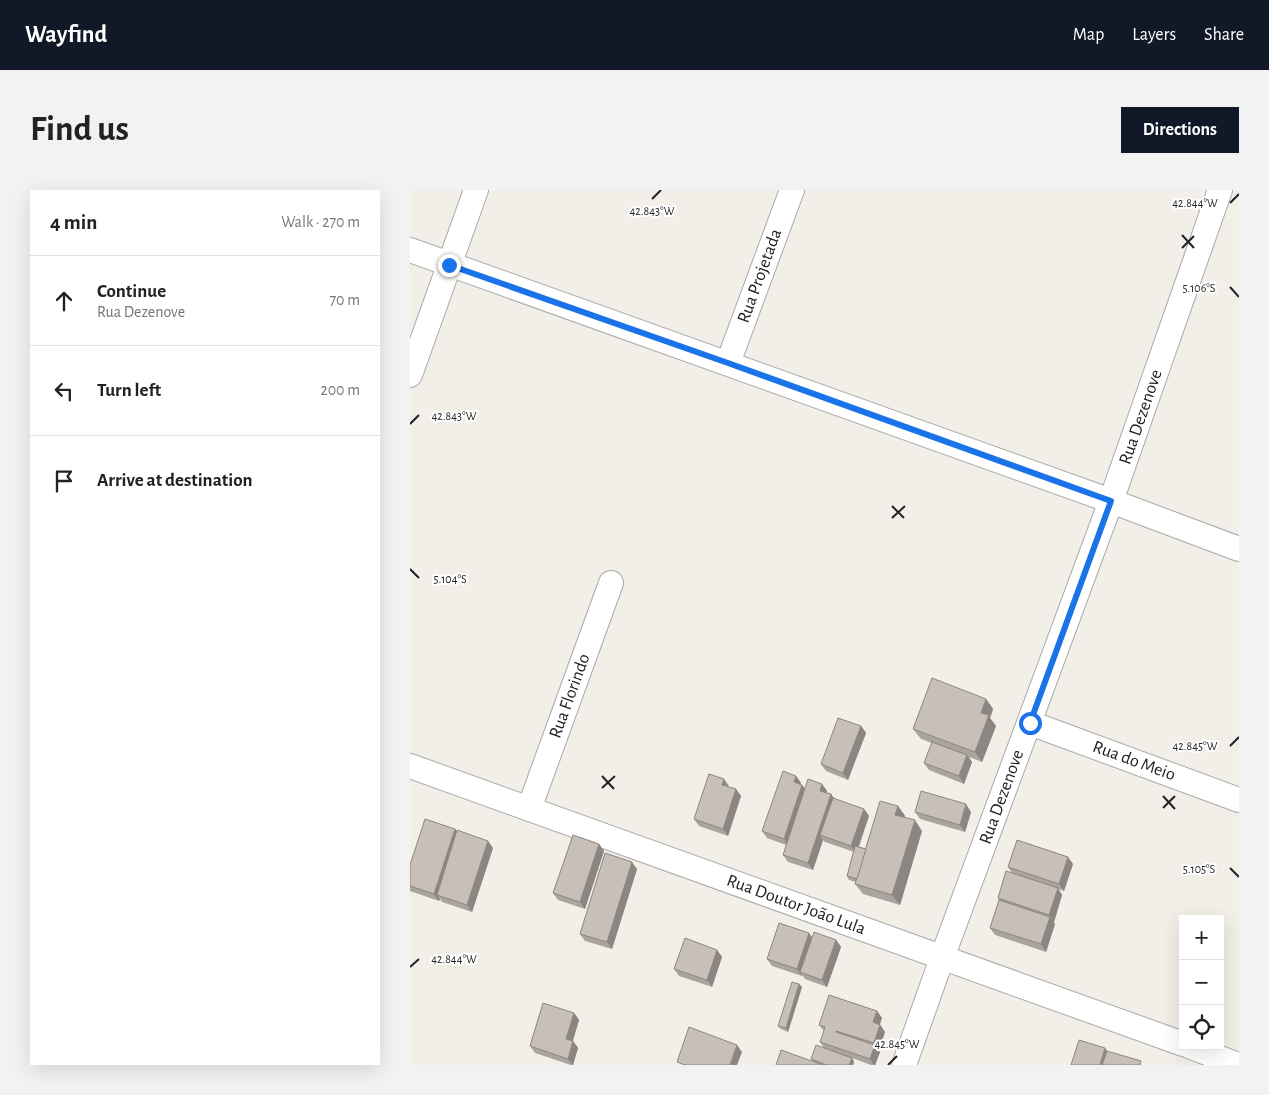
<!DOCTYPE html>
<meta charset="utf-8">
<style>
body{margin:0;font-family:"Alegreya Sans",sans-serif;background:#f2f2f2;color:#222}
.controls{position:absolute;right:15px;bottom:15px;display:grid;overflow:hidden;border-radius:0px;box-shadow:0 5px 20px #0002}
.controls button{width:45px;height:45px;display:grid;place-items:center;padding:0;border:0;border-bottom:1px solid #e0e0e0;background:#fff;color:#222;font:25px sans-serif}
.stop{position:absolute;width:15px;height:15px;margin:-11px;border:4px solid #1a73e8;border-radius:50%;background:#fff}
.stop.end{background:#1a73e8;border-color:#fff;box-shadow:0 1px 5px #0008}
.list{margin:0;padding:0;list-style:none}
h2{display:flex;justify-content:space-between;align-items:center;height:65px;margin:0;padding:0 20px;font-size:21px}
h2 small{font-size:16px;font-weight:400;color:#767676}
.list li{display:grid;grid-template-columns:32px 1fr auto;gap:15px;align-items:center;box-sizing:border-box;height:90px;padding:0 20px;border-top:1px solid #e0e0e0}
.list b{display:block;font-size:19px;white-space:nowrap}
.list p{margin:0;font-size:16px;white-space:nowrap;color:#767676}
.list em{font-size:16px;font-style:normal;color:#767676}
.icon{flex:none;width:28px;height:28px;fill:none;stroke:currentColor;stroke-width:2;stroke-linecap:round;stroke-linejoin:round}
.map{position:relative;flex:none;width:829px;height:875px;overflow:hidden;border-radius:0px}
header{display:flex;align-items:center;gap:30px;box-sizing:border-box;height:70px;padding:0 25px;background:#111827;color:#fff}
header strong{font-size:24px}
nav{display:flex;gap:28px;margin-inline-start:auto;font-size:18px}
.intro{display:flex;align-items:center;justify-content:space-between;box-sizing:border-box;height:120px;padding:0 30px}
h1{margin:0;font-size:35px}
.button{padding:12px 22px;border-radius:0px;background:#111827;color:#fff;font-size:18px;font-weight:700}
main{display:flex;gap:30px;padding:0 30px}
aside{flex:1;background:#fff;border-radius:0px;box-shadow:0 5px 20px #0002}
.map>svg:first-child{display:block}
</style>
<header>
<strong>Wayfind</strong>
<nav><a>Map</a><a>Layers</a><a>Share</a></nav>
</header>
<div class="intro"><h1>Find us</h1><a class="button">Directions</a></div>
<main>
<aside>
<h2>4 min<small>Walk · 270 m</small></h2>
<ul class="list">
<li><svg class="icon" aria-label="ahead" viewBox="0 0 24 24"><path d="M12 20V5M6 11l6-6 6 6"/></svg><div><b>Continue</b><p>Rua Dezenove</p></div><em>70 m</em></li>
<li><svg class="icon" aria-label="left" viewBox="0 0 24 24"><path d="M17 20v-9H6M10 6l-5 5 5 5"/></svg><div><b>Turn left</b></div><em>200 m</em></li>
<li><svg class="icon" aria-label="arrive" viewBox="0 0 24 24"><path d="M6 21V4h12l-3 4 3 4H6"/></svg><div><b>Arrive at destination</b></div></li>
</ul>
</aside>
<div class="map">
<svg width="829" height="875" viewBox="0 0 829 875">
<rect width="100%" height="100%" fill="#f2efe9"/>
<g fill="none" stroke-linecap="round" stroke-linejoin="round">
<defs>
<g id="minor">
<polyline points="0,60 701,311 829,359"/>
<polyline points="318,173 382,0"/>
<polyline points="0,185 66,0"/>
<polyline points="620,533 829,610"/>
<polyline points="0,576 773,854"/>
<polyline points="119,619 201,393"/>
<polyline points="779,856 828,875"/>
<polyline points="494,875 532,768 701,311 810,0"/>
</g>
</defs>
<use href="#minor" stroke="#a9a9a9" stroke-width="26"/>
<use href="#minor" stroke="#fff" stroke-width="24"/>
</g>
<g fill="#aba49e">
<polygon points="576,509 583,519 580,528 586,536 572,572 559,567 562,572 554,594 519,580 514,573 522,553 511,549 503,539"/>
<polygon points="451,536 456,543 438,590 416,581 411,574"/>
<polygon points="386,586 391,593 390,594 395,598 412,594 417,601 416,603 421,604 424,609 454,619 459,626 449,657 456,659 488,616 495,626 495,627 512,641 490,715 453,704 445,694 446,692 439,690 437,686 444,662 415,652 413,650 403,680 378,672 373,665 376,655 357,648 352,641"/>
<polygon points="319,597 331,606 318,646 289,636 284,629"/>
<polygon points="505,622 561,622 555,642 510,629"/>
<polygon points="45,639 47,641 83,658 62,722 32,712 30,709 29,711 0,701 0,675"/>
<polygon points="189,654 194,661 175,719 148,710 143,703"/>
<polygon points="663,674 654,701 648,699 652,705 644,732 643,732 645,734 636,762 585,745 580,738 589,711 588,708 602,683 598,677"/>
<polygon points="227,679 202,759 175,751 170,744"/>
<polygon points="402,747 426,750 431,757 417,797 395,789 392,785 392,786 362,776 357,769"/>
<polygon points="307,760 312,767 302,797 269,786 264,779"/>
<polygon points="389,794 392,797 378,842 371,839 368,836"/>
<polygon points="467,821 472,828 470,834 475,842 468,860 470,862 465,875 461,875 442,868 444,872 443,875 366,875 403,872 401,869 414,858 410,852 414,841 409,835"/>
<polygon points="164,823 169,830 163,851 168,858 163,875 161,875 125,863 120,856"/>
</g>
<g fill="#8b8681">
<polygon points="576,509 583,519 580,528 586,536 572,572 565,562 571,523"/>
<polygon points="451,536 456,543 438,590 433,583"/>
<polygon points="557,565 562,572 554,594 549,586"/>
<polygon points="386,586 391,593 388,599 384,592"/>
<polygon points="314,589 319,596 312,595"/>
<polygon points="412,594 417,601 415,608 410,601"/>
<polygon points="392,595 397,602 378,656 374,649"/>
<polygon points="326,599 331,606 318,646 313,639"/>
<polygon points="421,604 426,611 410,645 413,650 403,680 398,673"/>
<polygon points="556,614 561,622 555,642 550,635"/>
<polygon points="488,616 495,626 492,635 485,625"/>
<polygon points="454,619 459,626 446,663 441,656"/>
<polygon points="505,630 512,641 490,715 482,705"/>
<polygon points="45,639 50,646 27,705 30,709 29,711 24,704"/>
<polygon points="78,651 83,658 62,722 57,715"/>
<polygon points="189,654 194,661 175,719 170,712"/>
<polygon points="658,667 663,674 654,701 649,694"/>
<polygon points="222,672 227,679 202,759 197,752"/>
<polygon points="648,698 652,705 644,732 639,725"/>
<polygon points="640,727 645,734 636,762 631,754"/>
<polygon points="399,743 404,750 390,782 392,785 392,786 387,779"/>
<polygon points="426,750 431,757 417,797 412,790"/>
<polygon points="307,760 312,767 302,797 297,790"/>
<polygon points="389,794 392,797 378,842 376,838"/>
<polygon points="467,821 472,828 468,839 463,832"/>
<polygon points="164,823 169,830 161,856 156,849"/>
<polygon points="470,835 475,842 469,860 464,853"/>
<polygon points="163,851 168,858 163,875 162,875 158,869"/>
<polygon points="327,855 332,862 327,875 320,875"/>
<polygon points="465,855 470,862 465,875 464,875 460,869"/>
<polygon points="695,858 700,865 697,875 690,875"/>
<polygon points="442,868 444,872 443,875 439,875"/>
</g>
<g fill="#c7bfb8" stroke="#8b8681">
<polygon points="522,488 576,509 571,523 579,525 565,562 503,539"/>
<polygon points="428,528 451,536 433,583 411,574"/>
<polygon points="522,552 557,565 549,586 514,573"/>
<polygon points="373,581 386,586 384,592 392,595 374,649 352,641"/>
<polygon points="299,584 314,589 312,595 326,599 313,639 284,629"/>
<polygon points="398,589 412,594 410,601 421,604 398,673 373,665"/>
<polygon points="511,601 556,614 550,635 505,622"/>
<polygon points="423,608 454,619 441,656 410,645"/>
<polygon points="470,611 488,616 485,625 505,630 482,705 445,694"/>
<polygon points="15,629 45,639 24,704 0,696 0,675"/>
<polygon points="47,640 78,651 57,715 27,705"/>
<polygon points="163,645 189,654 170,712 143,703"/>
<polygon points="607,650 658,667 649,694 598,677"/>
<polygon points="445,656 456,659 447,689 437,686"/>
<polygon points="195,663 222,672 197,752 170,744"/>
<polygon points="596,681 648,698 639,725 588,708"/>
<polygon points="589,710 640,727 631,754 580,738"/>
<polygon points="369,733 399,743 387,779 357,769"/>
<polygon points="404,742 426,750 412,790 390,782"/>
<polygon points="275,748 307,760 297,790 264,779"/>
<polygon points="382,792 389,794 376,838 368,836"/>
<polygon points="419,805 467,821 463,832 470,835 464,853 426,841 426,842 465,855 460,869 410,852 415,837 409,835"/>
<polygon points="133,813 164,823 156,849 163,851 158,869 120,856"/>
<polygon points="279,837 327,855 320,875 275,875 267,872"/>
<polygon points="669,850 695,858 690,875 661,875"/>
<polygon points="406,855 442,868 439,875 417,875 401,869"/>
<polygon points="371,860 413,875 366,875"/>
<polygon points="697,861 731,871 730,875 692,875"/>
</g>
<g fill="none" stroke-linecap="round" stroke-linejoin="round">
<polyline stroke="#1a73e8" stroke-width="6" points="39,75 318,173 701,311 620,533"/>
</g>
<path fill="none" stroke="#222" stroke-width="2" d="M 242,9 L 251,0M 820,13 L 829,4M 772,45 L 784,58M 772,58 L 784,46M 820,97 L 829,107M 0,234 L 9,225M 482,316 L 494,328M 482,328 L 495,316M 0,379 L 9,388M 820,556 L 829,547M 192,586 L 204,599M 192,598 L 205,586M 753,606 L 765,619M 753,618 L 765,606M 820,678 L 829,687M 0,777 L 9,769M 478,875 L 487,866"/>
<g text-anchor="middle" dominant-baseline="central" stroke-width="4" stroke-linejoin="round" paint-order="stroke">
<g font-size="18" fill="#222" stroke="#fff">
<text transform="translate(350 86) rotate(-70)">Rua Projetada</text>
<text transform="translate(731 227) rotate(-71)">Rua Dezenove</text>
<text transform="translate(160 506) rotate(-70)">Rua Florindo</text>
<text transform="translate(724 571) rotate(20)">Rua do Meio</text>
<text transform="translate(592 607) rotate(-70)">Rua Dezenove</text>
<text transform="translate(386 715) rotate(20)">Rua Doutor João Lula</text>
</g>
</g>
<g font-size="12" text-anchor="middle" fill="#222" stroke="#fff" stroke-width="4" stroke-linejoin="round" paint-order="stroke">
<text x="785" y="17">42.844°W</text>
<text x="242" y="25">42.843°W</text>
<text x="789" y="102">5.106°S</text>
<text x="44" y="230">42.843°W</text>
<text x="40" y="393">5.104°S</text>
<text x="785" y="560">42.845°W</text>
<text x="789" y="683">5.105°S</text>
<text x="44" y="773">42.844°W</text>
<text x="487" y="858">42.845°W</text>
</g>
</svg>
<div class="controls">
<button>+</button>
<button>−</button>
<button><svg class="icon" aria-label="locate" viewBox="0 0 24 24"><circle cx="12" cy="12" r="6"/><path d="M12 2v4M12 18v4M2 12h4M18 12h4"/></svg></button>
</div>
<div class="stop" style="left:620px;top:533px"></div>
<div class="stop end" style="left:39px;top:75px"></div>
</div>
</main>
